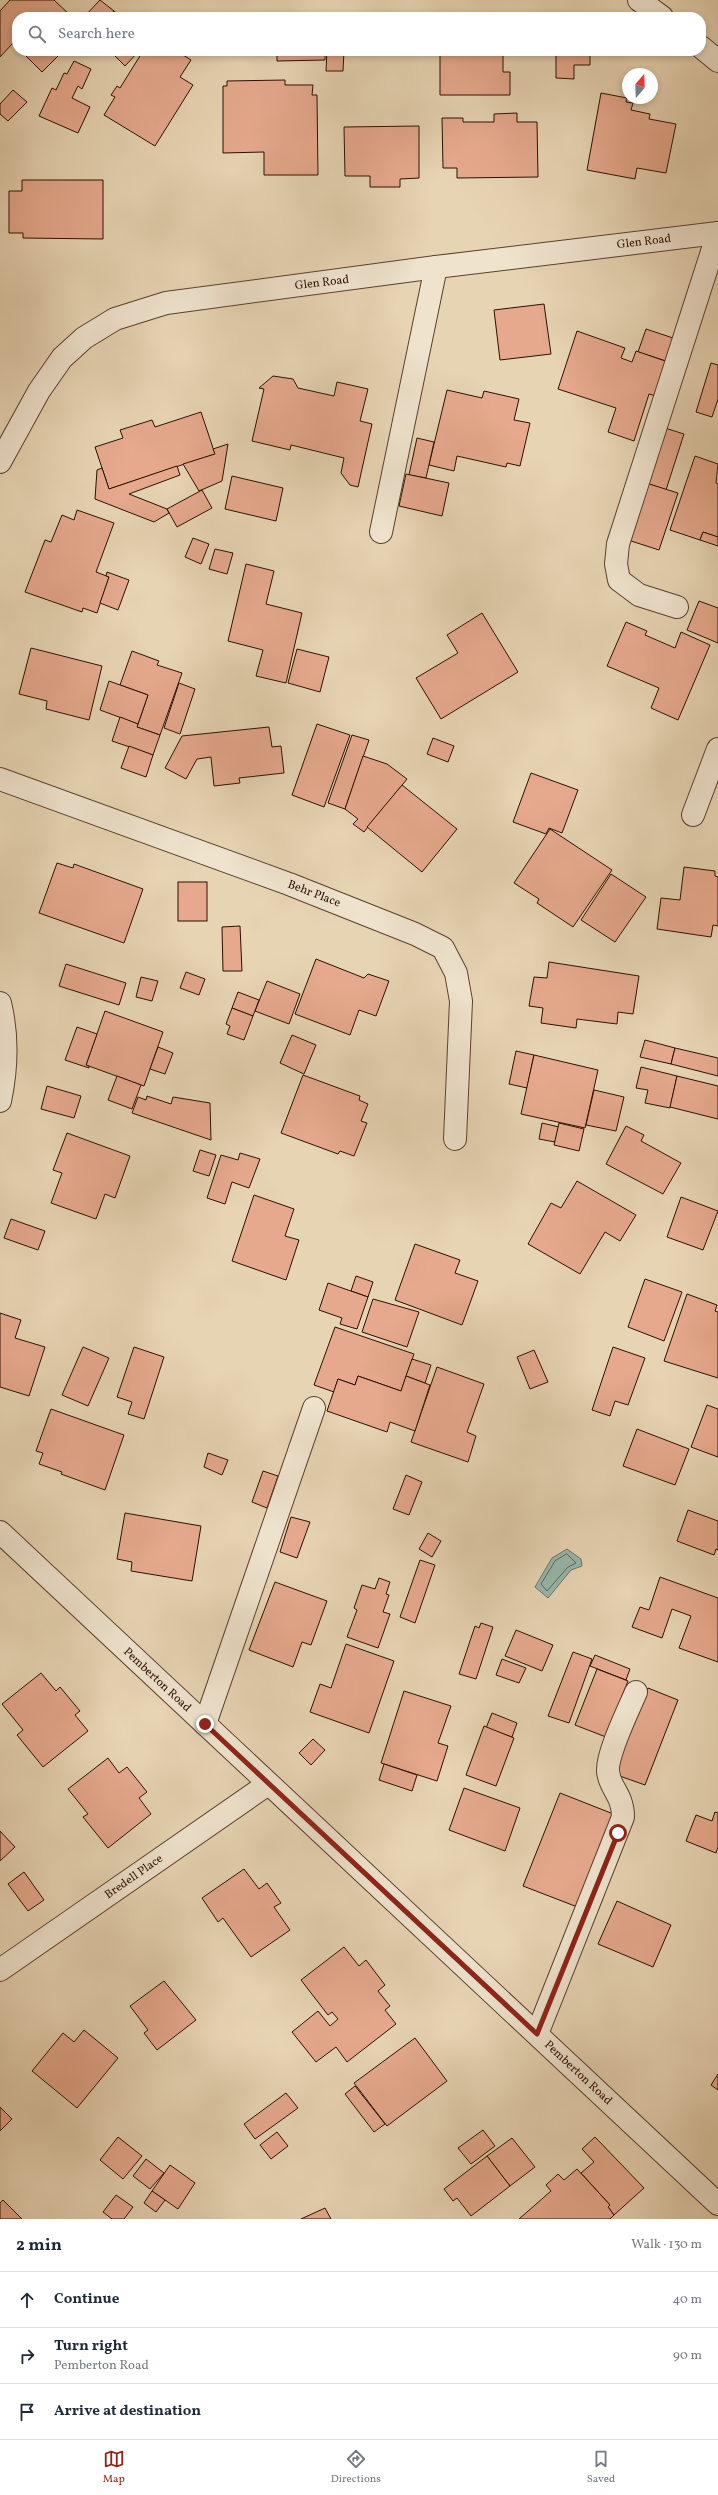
<!DOCTYPE html>
<meta charset="utf-8">
<style>
body{margin:0;font-family:Vollkorn,serif;background:#f6f6f7;color:#1f2937}
.compass{position:absolute;left:622px;top:68px;width:36px;height:36px;border-radius:50%;background:#fff;box-shadow:0 2px 6px #0003;rotate:19deg}
.stop{position:absolute;width:12px;height:12px;margin:-9px;border:3px solid #8f2418;border-radius:50%;background:#fff}
.stop.end{background:#8f2418;border-color:#fff;box-shadow:0 1px 4px #0008}
.list{margin:0;padding:0;list-style:none}
h2{display:flex;justify-content:space-between;align-items:center;height:52px;margin:0;padding:0 16px;font-size:17px}
h2 small{font-size:13px;font-weight:400;color:#747a83}
.list li{display:grid;grid-template-columns:26px 1fr auto;gap:12px;align-items:center;box-sizing:border-box;height:56px;padding:0 16px;border-top:1px solid #e0e1e3}
.list b{display:block;font-size:15px;white-space:nowrap}
.list p{margin:0;font-size:13px;white-space:nowrap;color:#747a83}
.list em{font-size:13px;font-style:normal;color:#747a83}
.icon{flex:none;width:22px;height:22px;fill:none;stroke:currentColor;stroke-width:2;stroke-linecap:round;stroke-linejoin:round}
.map{position:relative;flex:none;width:718px;height:2219px;overflow:hidden}
.search{position:absolute;background:#fff;box-shadow:0 2px 6px #0003;left:12px;right:12px;top:12px;height:44px;display:flex;align-items:center;gap:10px;box-sizing:border-box;padding:0 14px;border-radius:16px;color:#747a83;font-size:15px}
.sheet{height:220px;background:#fff}
nav{display:flex;justify-content:space-around;align-items:center;box-sizing:border-box;height:56px;border-top:1px solid #e0e1e3;background:#fff;font-size:11px;color:#747a83}
nav a{display:grid;justify-items:center;gap:2px}
nav .on{color:#8f2418}
.map>svg:first-child{display:block}
</style>
<div class="map">
<svg width="718" height="2219" viewBox="0 0 718 2219">
<rect width="100%" height="100%" fill="#e7d4b3"/>
<filter id="stains"><feTurbulence type="fractalNoise" baseFrequency=".005" numOctaves="4"/><feColorMatrix values="0 0 0 0 .2 0 0 0 0 .09 0 0 0 0 .02 0 0 0 .5 -.17"/></filter>
<radialGradient id="worn" r=".72"><stop offset=".6" stop-color="#630" stop-opacity="0"/><stop offset="1" stop-color="#630" stop-opacity=".3"/></radialGradient>
<polygon fill="#97b8ae" stroke="#6c7468" points="567,1549 581,1559 582,1566 571,1570 548,1598 535,1587 552,1558"/>
<g fill="none" stroke-linecap="round" stroke-linejoin="round">
<polygon stroke="#626457" stroke-width="1" points="567,1554 576,1563 568,1567 547,1591 541,1584 555,1561"/>
</g>
<g fill="#e6a98d" stroke="#2c0f00">
<polygon points="10,0 54,0 72,17 17,17 17,47 13,43 0,57 0,11"/>
<polygon points="100,0 114,11 108,17 84,17"/>
<polygon points="114,11 121,17 108,17"/>
<polygon points="324,14 324,17 276,17 276,15"/>
<rect x="440" y="14" width="63" height="3"/>
<polygon points="21,51 63,51 42,72"/>
<polygon points="110,51 139,51 125,66"/>
<polygon points="143,51 177,51 191,60 180,77 193,85 155,146 104,115 115,97 111,95 117,86 120,88"/>
<polygon points="277,51 325,51 325,60 277,61"/>
<polygon points="327,51 344,51 343,71 326,71"/>
<polygon points="440,51 503,51 503,72 510,72 510,95 440,95"/>
<polygon points="556,51 590,51 590,65 574,65 574,79 556,78"/>
<polygon points="74,61 91,69 82,89 78,86 72,98 90,107 78,133 39,116 52,88 56,90 64,73 67,74"/>
<polygon points="285,80 285,85 313,85 312,95 317,95 318,175 264,175 264,152 223,153 223,86 227,86 227,81"/>
<polygon points="13,90 27,102 8,121 0,114 0,104"/>
<polygon points="601,93 627,98 626,102 633,103 631,110 650,114 649,119 676,124 666,173 637,168 635,179 587,170"/>
<polygon points="517,113 517,122 537,122 538,177 457,178 457,168 443,168 442,118 463,118 463,122 494,122 494,114"/>
<polygon points="419,126 419,178 400,179 400,187 370,187 370,176 345,176 344,127"/>
<polygon points="22,180 103,180 103,239 23,238 23,233 9,233 9,191 22,191"/>
<polygon points="544,304 551,354 500,360 494,310"/>
<polygon points="646,329 673,338 666,361 638,352"/>
<polygon points="577,331 625,348 621,358 632,362 636,351 668,362 656,396 649,394 634,441 608,432 616,408 558,389"/>
<polygon points="711,363 718,365 718,399 712,417 696,412"/>
<polygon points="273,376 293,379 298,388 334,396 337,382 368,389 360,421 372,424 358,487 350,485 341,473 344,458 291,445 290,450 252,441 264,389 259,388"/>
<polygon points="447,390 482,398 484,391 519,399 514,420 530,423 520,466 507,463 506,467 457,456 454,471 429,465"/>
<polygon points="201,412 215,454 109,489 95,447 123,438 120,430 152,420 155,427"/>
<polygon points="665,428 684,434 666,490 646,483"/>
<polygon points="417,438 434,442 426,478 409,475"/>
<polygon points="228,444 222,481 199,491 183,464 215,454 213,449"/>
<polygon points="695,456 718,464 716,483 718,484 718,537 703,532 700,540 670,530"/>
<polygon points="177,466 180,475 129,494 167,509 169,513 154,522 95,499 97,470 102,468 109,489"/>
<polygon points="406,474 449,483 442,516 399,506"/>
<polygon points="232,476 283,488 276,521 225,509"/>
<polygon points="646,483 678,493 659,550 628,540"/>
<polygon points="202,490 212,508 177,527 167,509"/>
<polygon points="77,510 114,523 96,572 109,577 97,613 83,608 82,612 25,592 45,540 51,542 62,515 74,520"/>
<polygon points="703,532 718,537 718,546 700,540"/>
<polygon points="193,538 209,544 201,564 185,557"/>
<polygon points="215,549 233,553 227,574 209,569"/>
<polygon points="246,564 274,571 266,604 302,613 286,683 256,676 263,650 228,641"/>
<polygon points="107,572 129,580 118,610 100,603 109,577 106,576"/>
<polygon points="699,601 718,608 718,643 687,630"/>
<polygon points="482,613 518,672 441,719 416,678 458,653 447,635"/>
<polygon points="626,622 647,631 645,635 675,648 681,632 710,645 678,720 651,708 659,688 607,666"/>
<polygon points="31,648 102,666 89,720 46,709 47,701 19,694"/>
<polygon points="297,649 329,657 320,692 288,683"/>
<polygon points="132,651 159,661 157,665 182,673 160,735 137,727 148,695 120,685"/>
<polygon points="109,681 148,695 138,724 100,710"/>
<polygon points="179,683 195,689 180,734 164,728"/>
<polygon points="120,717 138,724 137,727 160,735 153,755 112,741"/>
<polygon points="317,724 350,735 324,807 292,795"/>
<polygon points="269,727 272,747 281,746 284,773 239,778 240,783 214,786 211,757 197,759 186,779 165,768 182,736"/>
<polygon points="352,735 369,740 345,809 328,803"/>
<polygon points="433,738 454,746 448,762 427,754"/>
<polygon points="129,746 153,755 146,777 121,768"/>
<polygon points="363,756 387,764 407,779 364,832 353,824 358,819 345,809"/>
<polygon points="531,773 578,790 562,833 549,828 546,834 513,822"/>
<polygon points="402,785 457,829 422,872 367,827"/>
<polygon points="550,829 612,870 573,927 537,903 539,899 514,883"/>
<polygon points="57,863 73,868 74,864 143,889 124,943 39,913"/>
<polygon points="684,867 715,871 715,876 718,877 718,926 713,925 711,937 657,929 661,898 680,900"/>
<polygon points="611,874 646,897 615,942 581,920"/>
<rect x="178" y="882" width="29" height="39"/>
<polygon points="240,926 242,971 223,971 222,927"/>
<polygon points="316,959 364,978 368,974 389,981 376,1016 359,1010 350,1035 295,1014"/>
<polygon points="549,962 639,976 633,1014 618,1012 617,1024 577,1019 576,1028 541,1023 543,1008 529,1006 534,977 547,978"/>
<polygon points="66,964 126,983 119,1005 59,986"/>
<polygon points="186,972 205,979 199,995 180,988"/>
<polygon points="141,977 158,981 152,1001 136,997"/>
<polygon points="267,981 300,994 289,1024 255,1011"/>
<polygon points="238,992 259,1000 253,1016 232,1008"/>
<polygon points="232,1008 253,1016 244,1040 227,1034 230,1026 226,1024"/>
<polygon points="105,1011 163,1032 144,1086 86,1065"/>
<polygon points="77,1027 97,1034 86,1065 89,1066 89,1068 65,1060"/>
<polygon points="292,1035 316,1045 304,1074 280,1063"/>
<polygon points="645,1040 675,1048 671,1064 640,1057"/>
<polygon points="158,1047 173,1053 165,1074 150,1069"/>
<polygon points="675,1048 718,1058 718,1076 671,1064"/>
<polygon points="516,1051 534,1055 527,1088 509,1084"/>
<polygon points="534,1055 598,1070 585,1128 521,1114"/>
<polygon points="641,1067 677,1076 670,1108 645,1103 648,1090 636,1088"/>
<polygon points="303,1075 360,1096 359,1100 368,1104 361,1121 367,1123 354,1156 340,1151 338,1154 281,1133"/>
<polygon points="117,1076 141,1085 132,1109 108,1100"/>
<polygon points="677,1076 718,1086 718,1119 670,1107"/>
<polygon points="47,1086 81,1096 74,1118 41,1109"/>
<polygon points="594,1090 624,1097 616,1131 586,1125"/>
<polygon points="147,1096 171,1104 173,1097 210,1103 211,1140 132,1113 138,1097 146,1100"/>
<polygon points="542,1123 559,1127 555,1142 539,1139"/>
<polygon points="559,1123 584,1129 579,1151 554,1145"/>
<polygon points="626,1126 644,1135 641,1141 681,1163 663,1194 606,1164"/>
<polygon points="67,1133 130,1156 115,1198 105,1194 96,1219 51,1203 62,1173 53,1170"/>
<polygon points="200,1150 216,1155 209,1176 193,1171"/>
<polygon points="240,1153 260,1159 249,1188 232,1182 225,1204 207,1198 221,1155 238,1160"/>
<polygon points="577,1181 636,1215 620,1241 605,1232 580,1274 528,1244 551,1203 561,1208"/>
<polygon points="254,1195 294,1209 285,1236 299,1240 286,1280 232,1261"/>
<polygon points="681,1197 718,1211 703,1250 667,1237"/>
<polygon points="11,1219 45,1231 38,1250 4,1238"/>
<polygon points="415,1244 460,1260 455,1273 478,1281 462,1325 395,1300"/>
<polygon points="356,1276 373,1282 368,1297 351,1291"/>
<polygon points="645,1279 682,1292 664,1341 628,1327"/>
<polygon points="328,1283 368,1297 357,1329 340,1324 342,1318 319,1310"/>
<polygon points="687,1294 717,1305 715,1311 718,1312 718,1378 664,1361"/>
<polygon points="373,1299 419,1312 407,1347 362,1332"/>
<polygon points="0,1313 21,1320 15,1338 45,1347 29,1396 0,1387"/>
<polygon points="335,1327 414,1354 401,1391 358,1376 355,1385 338,1379 334,1392 314,1385"/>
<polygon points="83,1347 109,1358 88,1406 62,1395"/>
<polygon points="134,1347 164,1357 144,1419 128,1414 132,1402 117,1397"/>
<polygon points="613,1347 645,1358 628,1405 615,1401 610,1416 592,1410"/>
<polygon points="534,1350 548,1382 530,1389 517,1357"/>
<polygon points="412,1359 431,1365 425,1383 406,1376"/>
<polygon points="437,1367 484,1384 467,1432 476,1436 468,1462 411,1442"/>
<polygon points="358,1376 401,1391 406,1376 430,1385 415,1431 390,1422 387,1432 327,1411 338,1379 355,1385"/>
<polygon points="707,1405 718,1409 718,1457 691,1447"/>
<polygon points="51,1409 124,1435 105,1490 61,1474 62,1472 39,1464 43,1453 36,1451"/>
<polygon points="637,1429 689,1449 675,1485 623,1466"/>
<polygon points="208,1453 228,1460 222,1475 204,1467"/>
<polygon points="263,1471 278,1476 267,1508 252,1502"/>
<polygon points="406,1475 422,1482 409,1515 393,1509"/>
<polygon points="688,1510 718,1521 718,1550 716,1549 714,1555 677,1541"/>
<polygon points="125,1513 201,1526 192,1581 131,1571 132,1562 117,1559"/>
<polygon points="291,1517 310,1522 297,1558 280,1552"/>
<polygon points="428,1533 441,1541 432,1557 419,1549"/>
<polygon points="420,1560 435,1565 415,1623 400,1617"/>
<polygon points="660,1577 718,1598 718,1662 679,1648 691,1616 672,1609 662,1638 632,1627 640,1607 649,1610"/>
<polygon points="379,1578 390,1582 386,1594 389,1595 383,1612 390,1614 378,1648 347,1637 357,1610 354,1608 362,1585 375,1589"/>
<polygon points="275,1582 327,1601 311,1645 302,1642 293,1667 249,1650"/>
<polygon points="481,1623 493,1627 476,1679 459,1674 475,1626 479,1628"/>
<polygon points="516,1630 553,1645 542,1671 505,1656"/>
<polygon points="346,1644 394,1661 369,1733 310,1712 320,1684 331,1688"/>
<polygon points="573,1652 592,1659 569,1723 548,1716"/>
<polygon points="595,1655 630,1669 626,1680 590,1666"/>
<polygon points="502,1659 526,1668 519,1683 496,1675"/>
<polygon points="597,1669 628,1681 606,1737 575,1725"/>
<polygon points="41,1673 56,1691 60,1687 80,1711 75,1715 88,1731 43,1767 17,1735 23,1730 2,1704"/>
<polygon points="648,1688 678,1700 645,1785 614,1774"/>
<polygon points="404,1691 451,1706 438,1743 448,1746 437,1781 381,1763"/>
<polygon points="492,1713 517,1723 512,1737 486,1728"/>
<polygon points="484,1726 514,1738 496,1786 466,1775"/>
<polygon points="313,1739 325,1750 311,1765 299,1753"/>
<polygon points="108,1758 119,1773 127,1767 147,1792 139,1798 151,1814 108,1848 83,1817 88,1814 68,1789"/>
<polygon points="384,1764 417,1775 412,1791 379,1780"/>
<polygon points="464,1788 520,1808 505,1851 449,1830"/>
<polygon points="560,1793 616,1815 580,1908 523,1886"/>
<polygon points="715,1812 718,1813 718,1847 716,1853 686,1841 696,1815 712,1821"/>
<polygon points="0,1831 15,1847 0,1861"/>
<polygon points="244,1869 259,1889 267,1883 281,1903 274,1907 290,1930 251,1957 223,1918 218,1922 202,1898"/>
<polygon points="24,1872 44,1900 28,1911 8,1884"/>
<polygon points="617,1901 671,1925 653,1967 598,1944"/>
<polygon points="344,1947 359,1966 366,1960 385,1985 378,1991 390,2006 385,2010 396,2024 347,2062 336,2047 316,2062 292,2032 318,2011 330,2026 338,2019 332,2012 328,2015 301,1980"/>
<polygon points="164,1981 196,2020 157,2050 144,2033 148,2030 130,2006"/>
<polygon points="84,2030 118,2058 77,2108 32,2071 63,2033 74,2042"/>
<polygon points="415,2038 447,2081 387,2126 354,2083"/>
<polygon points="718,2074 718,2090 711,2085"/>
<polygon points="355,2086 385,2124 374,2132 345,2094"/>
<polygon points="286,2093 298,2108 255,2139 244,2124"/>
<polygon points="0,2107 12,2119 0,2131"/>
<polygon points="483,2130 495,2146 471,2164 458,2148"/>
<polygon points="277,2132 288,2146 271,2159 260,2145"/>
<polygon points="118,2137 142,2156 123,2179 100,2160"/>
<polygon points="595,2137 644,2188 614,2215 608,2207 610,2205 581,2173 594,2162 582,2149"/>
<polygon points="512,2138 535,2167 510,2186 487,2156"/>
<polygon points="487,2156 510,2186 471,2216 457,2198 453,2201 444,2189"/>
<polygon points="146,2159 164,2173 150,2189 133,2176"/>
<polygon points="170,2165 195,2183 178,2209 152,2191"/>
<polygon points="577,2169 610,2205 608,2207 614,2215 610,2219 519,2219 551,2191 546,2185 558,2174 564,2180"/>
<polygon points="152,2191 165,2200 156,2212 144,2203"/>
<polygon points="116,2195 133,2207 124,2219 112,2219 103,2212"/>
<polygon points="3,2200 22,2219 0,2219 0,2203"/>
<polygon points="325,2208 331,2219 301,2219"/>
</g>
<g fill="none" stroke-linecap="round" stroke-linejoin="round">
<defs>
<g id="minor">
<polyline points="639,0 662,17"/>
<polyline points="701,47 718,61"/>
<polyline points="0,462 39,391 62,358 84,338 115,319 166,303 436,267 718,233"/>
<polyline points="381,532 436,267"/>
<polyline points="677,607 639,595 619,580 616,564 618,544 718,233"/>
<polyline points="0,779 289,884 415,934 443,948 456,973 461,1001 455,1139"/>
<polyline points="693,815 718,749"/>
<path d="M 0,1003 C 8,1036 7,1068 0,1101"/>
<polyline points="0,1532 718,2204"/>
<polyline points="205,1724 314,1408"/>
<polyline points="0,1970 268,1784"/>
<path d="M 537,2034 L 623,1817 C 623,1794 609,1788 608,1771 C 607,1753 628,1711 636,1692"/>
</g>
</defs>
<use href="#minor" stroke="#5b402d" stroke-width="24"/>
<use href="#minor" stroke="#efe3ce" stroke-width="22"/>
</g>
<g fill="none" stroke-linecap="round" stroke-linejoin="round">
<polyline stroke="#8f2418" stroke-width="5" points="205,1724 537,2034 618,1833"/>
</g>
<g text-anchor="middle" dominant-baseline="central" stroke-width="3.5" stroke-linejoin="round" paint-order="stroke">
<g font-size="12" fill="#2c0f00" stroke="#efe3ce">
<text transform="translate(644 242) rotate(-7)">Glen Road</text>
<text transform="translate(322 283) rotate(-7)">Glen Road</text>
<text transform="translate(314 894) rotate(21)">Behr Place</text>
<text transform="translate(157 1680) rotate(43)">Pemberton Road</text>
<text transform="translate(134 1877) rotate(-35)">Bredell Place</text>
<text transform="translate(578 2073) rotate(43)">Pemberton Road</text>
</g>
</g>
<rect width="100%" height="100%" filter="url(#stains)"/>
<rect width="100%" height="100%" fill="url(#worn)"/>
</svg>
<svg class="compass" viewBox="-18 -18 36 36"><path d="M0-13l5 13h-10z" fill="#e53935"/><path d="M0 13l5-13h-10z" fill="#747a83"/></svg>
<div class="stop" style="left:618px;top:1833px"></div>
<div class="stop end" style="left:205px;top:1724px"></div>
<div class="search"><svg class="icon" aria-label="search" viewBox="0 0 24 24"><circle cx="10" cy="10" r="6"/><path d="M15 15l6 6"/></svg>Search here</div>
</div>
<section class="sheet">
<h2>2 min<small>Walk · 130 m</small></h2>
<ul class="list">
<li><svg class="icon" aria-label="ahead" viewBox="0 0 24 24"><path d="M12 20V5M6 11l6-6 6 6"/></svg><div><b>Continue</b></div><em>40 m</em></li>
<li><svg class="icon" aria-label="right" viewBox="0 0 24 24"><path d="M7 20v-9h11M14 6l5 5-5 5"/></svg><div><b>Turn right</b><p>Pemberton Road</p></div><em>90 m</em></li>
<li><svg class="icon" aria-label="arrive" viewBox="0 0 24 24"><path d="M6 21V4h12l-3 4 3 4H6"/></svg><div><b>Arrive at destination</b></div></li>
</ul>
</section>
<nav>
<a class="on"><svg class="icon" aria-label="map" viewBox="0 0 24 24"><path d="M3 6l6-2 6 2 6-2v14l-6 2-6-2-6 2zM9 4v14M15 6v14"/></svg>Map</a>
<a><svg class="icon" aria-label="directions" viewBox="0 0 24 24"><path d="M12 3l9 9-9 9-9-9zM9 14v-3h6M13 9l2 2-2 2"/></svg>Directions</a>
<a><svg class="icon" aria-label="saved" viewBox="0 0 24 24"><path d="M7 4h10v16l-5-4-5 4z"/></svg>Saved</a>
</nav>
